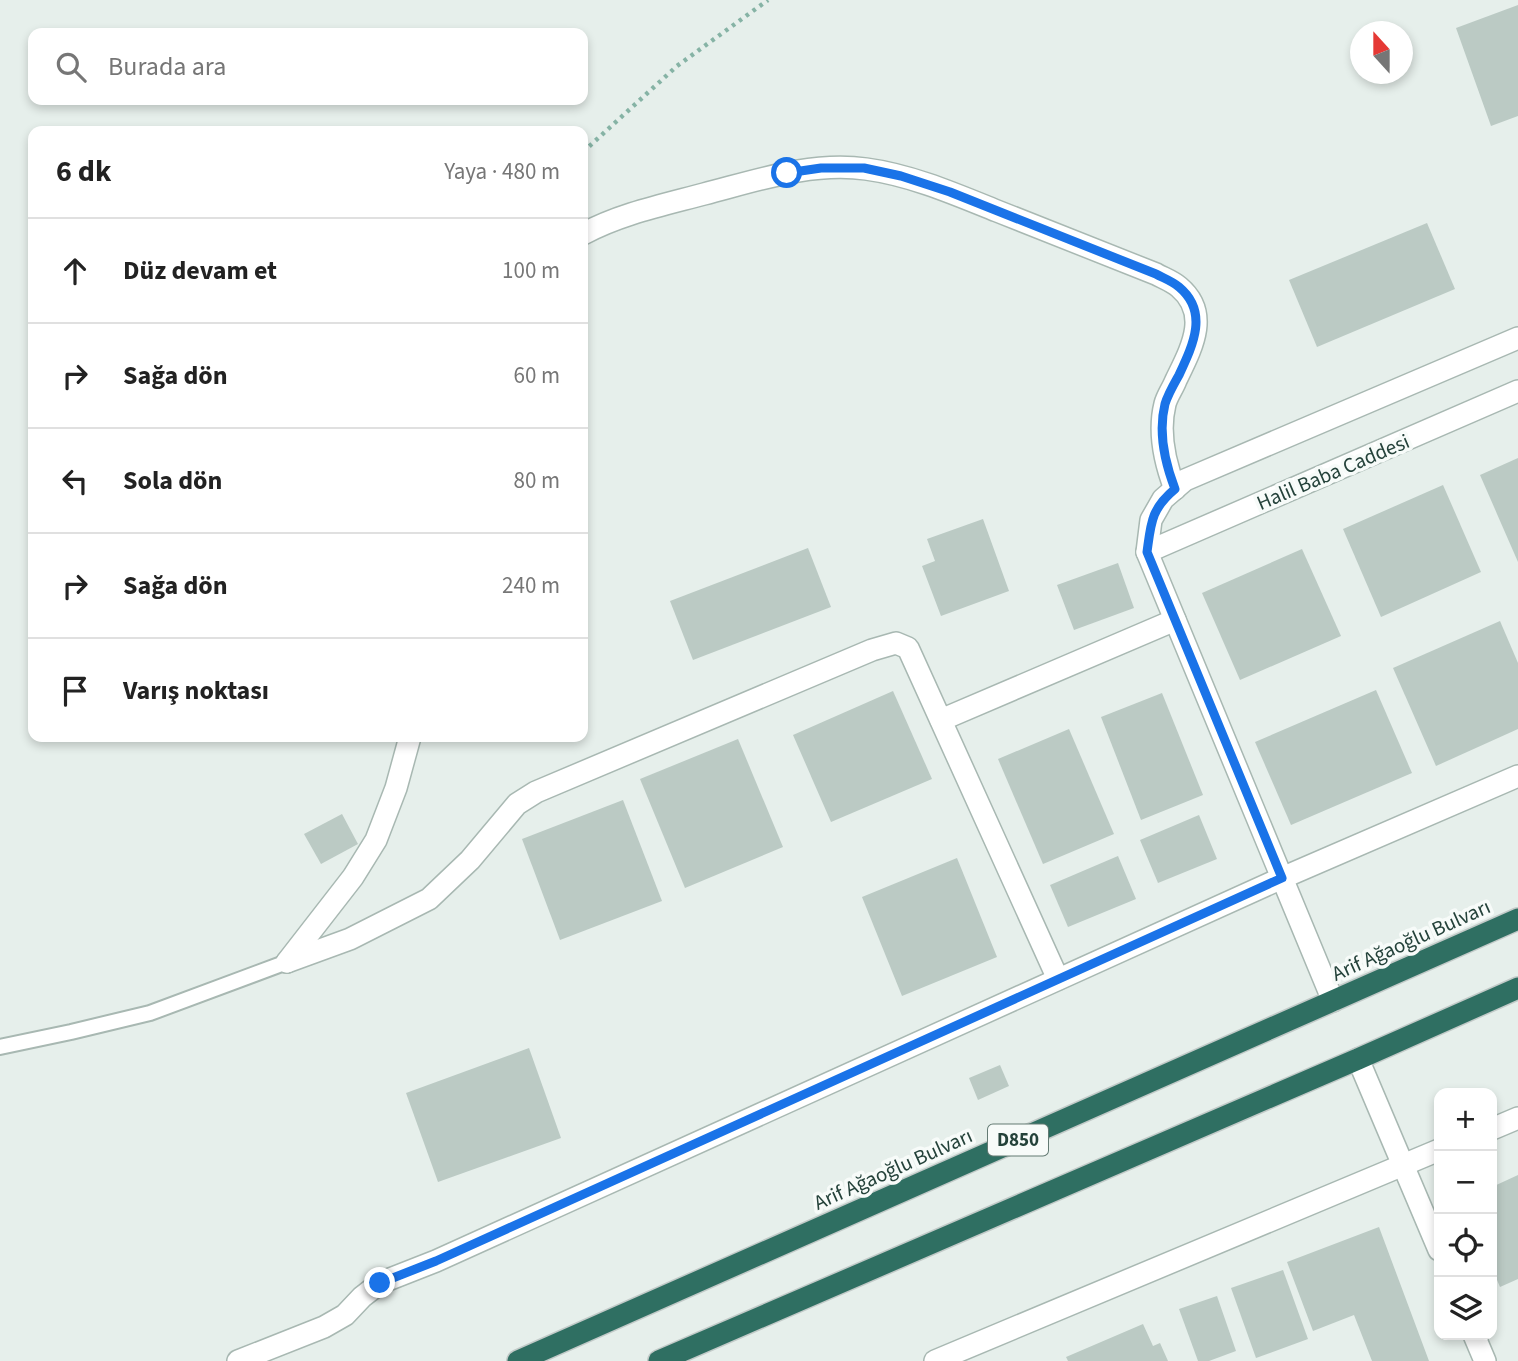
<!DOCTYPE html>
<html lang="tr">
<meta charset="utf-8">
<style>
body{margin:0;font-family:"Source Sans 3",sans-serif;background:#f6f6f6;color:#222}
.controls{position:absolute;right:21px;bottom:21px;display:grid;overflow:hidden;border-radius:14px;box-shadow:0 4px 10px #0003}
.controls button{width:63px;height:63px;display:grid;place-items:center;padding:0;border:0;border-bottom:2px solid #e0e0e0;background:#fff;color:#222;font:35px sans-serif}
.compass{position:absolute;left:1350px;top:21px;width:63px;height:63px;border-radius:50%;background:#fff;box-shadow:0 4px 10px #0003;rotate:339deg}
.stop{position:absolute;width:21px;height:21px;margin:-16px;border:5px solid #1a73e8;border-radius:50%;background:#fff}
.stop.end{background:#1a73e8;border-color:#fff;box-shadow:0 2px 7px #0008}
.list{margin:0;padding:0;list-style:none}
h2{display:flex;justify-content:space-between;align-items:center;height:91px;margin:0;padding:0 28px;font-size:30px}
h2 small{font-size:23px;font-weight:400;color:#767676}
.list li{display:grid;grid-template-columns:46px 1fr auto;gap:21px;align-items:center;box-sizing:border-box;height:105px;padding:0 28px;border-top:2px solid #e0e0e0}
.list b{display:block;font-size:26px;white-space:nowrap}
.list em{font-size:23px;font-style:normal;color:#767676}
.icon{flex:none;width:38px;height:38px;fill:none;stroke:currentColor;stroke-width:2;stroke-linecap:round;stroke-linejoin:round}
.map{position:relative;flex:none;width:1518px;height:1361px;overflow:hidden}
.search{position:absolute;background:#fff;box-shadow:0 4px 10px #0003;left:28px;top:28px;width:560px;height:77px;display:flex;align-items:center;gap:18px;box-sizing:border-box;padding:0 24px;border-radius:14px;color:#767676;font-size:26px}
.panel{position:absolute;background:#fff;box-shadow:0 4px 10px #0003;left:28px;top:126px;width:560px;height:616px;border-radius:14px}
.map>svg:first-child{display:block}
</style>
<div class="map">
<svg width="1518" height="1361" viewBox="0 0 1518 1361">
<rect width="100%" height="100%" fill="#e6efeb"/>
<g fill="#bbcac4">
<polygon points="1518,5 1518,116 1491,126 1456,28"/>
<polygon points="1427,223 1455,289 1317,347 1289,280"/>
<polygon points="1518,458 1518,562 1480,475"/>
<polygon points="1443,485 1481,572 1381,617 1343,529"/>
<polygon points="983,519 1009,591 941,616 922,566 935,561 927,539"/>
<polygon points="808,548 831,607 693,660 670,601"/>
<polygon points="1302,549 1341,636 1240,680 1202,593"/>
<polygon points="1118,563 1134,608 1074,630 1057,585"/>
<polygon points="1500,621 1518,663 1518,729 1436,766 1393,668"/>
<polygon points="1376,690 1412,773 1291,825 1255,742"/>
<polygon points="893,691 932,779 831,822 793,735"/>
<polygon points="1162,693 1203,795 1141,820 1101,717"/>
<polygon points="1069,729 1114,834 1043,864 998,759"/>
<polygon points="738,739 783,847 685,888 640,779"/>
<polygon points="623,800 662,901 560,940 522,839"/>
<polygon points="342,814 358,844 321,864 304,834"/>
<polygon points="1199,815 1217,859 1158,883 1140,840"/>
<polygon points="1118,856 1136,899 1068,927 1050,885"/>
<polygon points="957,858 997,957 902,996 862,897"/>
<polygon points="529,1048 561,1138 438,1182 406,1093"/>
<polygon points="1000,1065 1009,1086 978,1100 969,1078"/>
<polygon points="1518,1175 1518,1279 1500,1287 1492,1268 1492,1187"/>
<polygon points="1379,1227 1429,1361 1372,1361 1354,1315 1313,1331 1287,1262"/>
<polygon points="1283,1270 1308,1339 1256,1358 1231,1288"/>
<polygon points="1217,1296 1236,1351 1209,1361 1198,1361 1179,1309"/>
<polygon points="1143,1324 1153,1346 1160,1343 1168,1361 1068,1361 1066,1357"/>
</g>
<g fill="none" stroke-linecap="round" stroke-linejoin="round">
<defs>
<polyline id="lane" points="0,1047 71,1032 150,1013 287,962"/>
<g id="street">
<path d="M 583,234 C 620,214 663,205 704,194 C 755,181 812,161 866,169 C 911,175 955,194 997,211 C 1050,232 1103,253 1156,274 C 1163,278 1172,281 1179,287 C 1211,314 1191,349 1176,380 C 1173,388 1167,396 1165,404 C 1158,432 1165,463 1175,489"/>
<polyline points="1147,552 1518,391"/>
<polyline points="941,720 1175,620"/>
<polyline points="287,962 350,939 429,899 470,860 517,804 536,792 872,650 896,643 908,648 1058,979"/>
<polyline points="287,962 353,877 376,840 396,788 410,737"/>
<polyline points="1333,1001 1147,552 1151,520 1163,499 1185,480 1518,338"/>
<polyline points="1358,1059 1439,1250"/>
<polyline points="1492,1129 1518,1118"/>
<polyline points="1474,1335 1485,1361"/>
<polyline points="238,1361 324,1327 345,1315 362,1297 380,1283 436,1261 1282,878 1518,776"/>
<polyline points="935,1361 1439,1150"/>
</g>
<g id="highway">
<polyline points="518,1361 1518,919"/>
<polyline points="659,1361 1358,1059 1518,988"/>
</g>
</defs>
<use href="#lane" stroke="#a8b8b2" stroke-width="18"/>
<use href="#street" stroke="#a8b8b2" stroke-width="24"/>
<use href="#highway" stroke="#c2cac8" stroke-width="24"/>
<polyline stroke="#86b3a5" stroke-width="4.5" stroke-dasharray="3.5 5" stroke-linecap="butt" points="583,152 677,66 768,0"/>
<use href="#lane" stroke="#fff" stroke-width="14"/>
<use href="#street" stroke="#fff" stroke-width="21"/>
<use href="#highway" stroke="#2f6f62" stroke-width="21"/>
</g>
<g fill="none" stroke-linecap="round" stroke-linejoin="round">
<path stroke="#1a73e8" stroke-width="9" d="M 380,1283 L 436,1261 L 1282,878 L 1147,552 C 1151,523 1151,509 1175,489 C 1165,463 1158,432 1165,404 C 1168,394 1174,384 1179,375 C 1193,345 1209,312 1179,287 C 1172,281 1163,278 1156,274 L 950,192 L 901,176 L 864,168 L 821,168 L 787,173"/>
</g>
<g text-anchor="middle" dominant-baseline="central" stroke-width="7" stroke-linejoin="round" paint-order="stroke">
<rect fill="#f7fbf9" stroke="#637a73" stroke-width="2" x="988" y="1124.5" width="60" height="31" rx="5"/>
<g font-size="19" font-weight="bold" fill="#24423a">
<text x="1018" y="1140">D850</text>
</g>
<g font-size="21" fill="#24423a" stroke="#f7fbf9">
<text transform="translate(1333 472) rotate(-23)">Halil Baba Caddesi</text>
<text transform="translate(1411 940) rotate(-24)">Arif Ağaoğlu Bulvarı</text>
<text transform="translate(893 1169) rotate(-24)">Arif Ağaoğlu Bulvarı</text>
</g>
</g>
</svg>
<div class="controls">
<button>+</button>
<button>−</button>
<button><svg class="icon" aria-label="locate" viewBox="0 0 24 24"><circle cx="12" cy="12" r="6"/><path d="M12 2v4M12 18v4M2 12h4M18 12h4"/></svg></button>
<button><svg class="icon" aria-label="layers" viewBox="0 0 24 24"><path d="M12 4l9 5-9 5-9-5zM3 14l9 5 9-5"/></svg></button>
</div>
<svg class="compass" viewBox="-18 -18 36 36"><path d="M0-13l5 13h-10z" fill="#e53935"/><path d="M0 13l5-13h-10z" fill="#767676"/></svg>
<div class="stop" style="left:787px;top:173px"></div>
<div class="stop end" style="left:380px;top:1283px"></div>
<div class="search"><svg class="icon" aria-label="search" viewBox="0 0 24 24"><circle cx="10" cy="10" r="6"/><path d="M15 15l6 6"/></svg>Burada ara</div>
<section class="panel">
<h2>6 dk<small>Yaya · 480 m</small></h2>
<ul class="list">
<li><svg class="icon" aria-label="ahead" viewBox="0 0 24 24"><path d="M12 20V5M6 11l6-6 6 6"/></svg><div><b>Düz devam et</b></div><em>100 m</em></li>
<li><svg class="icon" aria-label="right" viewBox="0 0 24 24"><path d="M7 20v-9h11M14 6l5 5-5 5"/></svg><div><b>Sağa dön</b></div><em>60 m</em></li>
<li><svg class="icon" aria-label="left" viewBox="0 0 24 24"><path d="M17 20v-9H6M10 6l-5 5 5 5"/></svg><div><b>Sola dön</b></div><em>80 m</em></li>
<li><svg class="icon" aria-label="right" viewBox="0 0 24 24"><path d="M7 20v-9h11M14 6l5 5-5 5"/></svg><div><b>Sağa dön</b></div><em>240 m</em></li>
<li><svg class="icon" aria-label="arrive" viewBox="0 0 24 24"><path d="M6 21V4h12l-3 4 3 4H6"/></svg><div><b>Varış noktası</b></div></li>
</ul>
</section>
</div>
